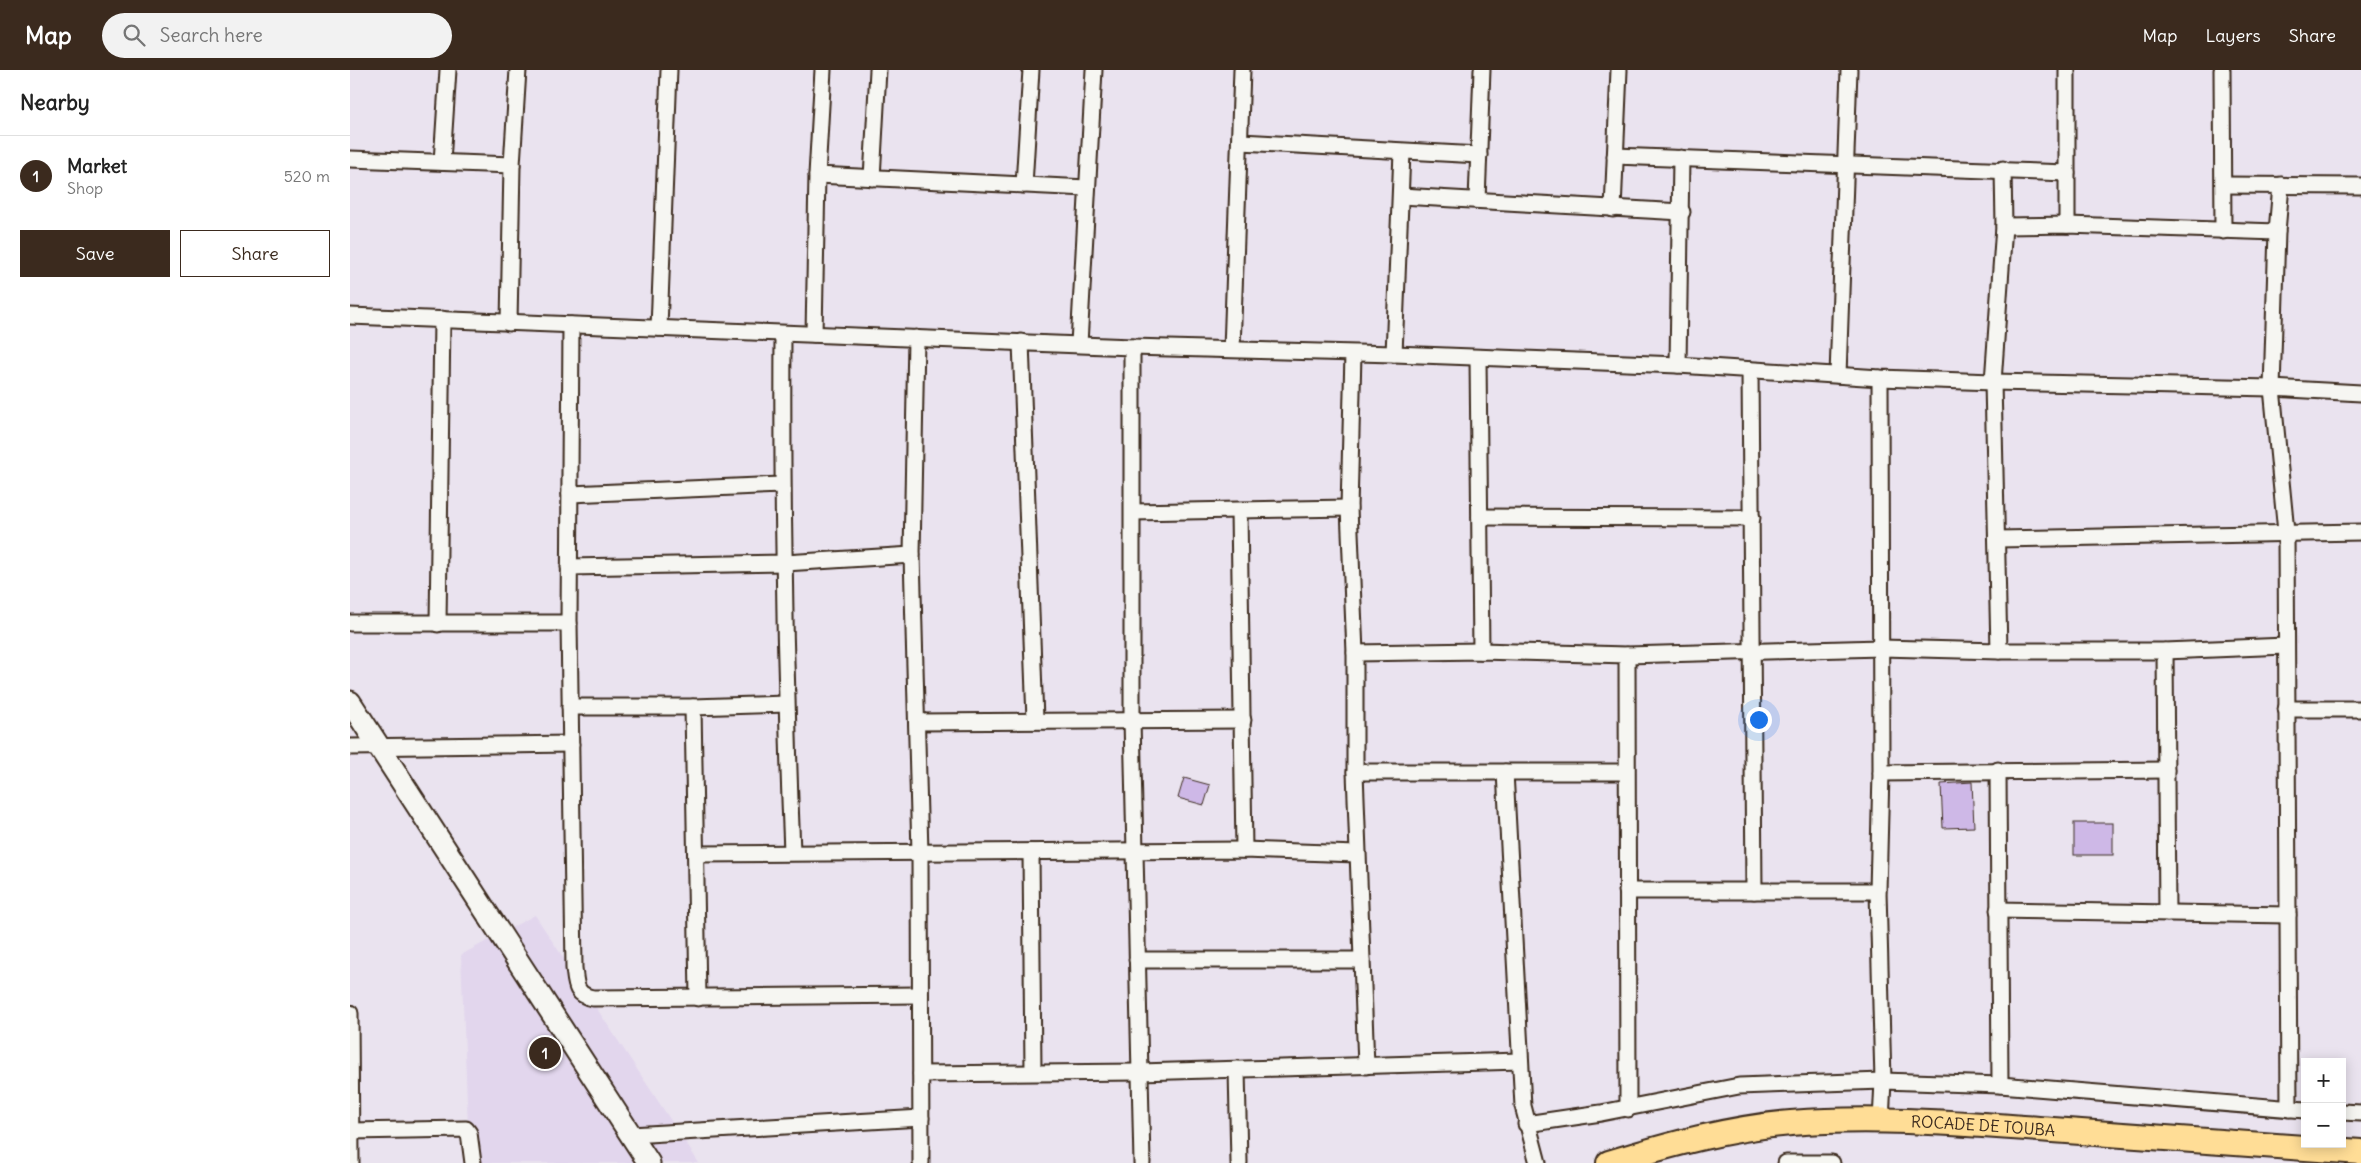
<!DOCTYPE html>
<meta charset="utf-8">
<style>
body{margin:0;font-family:Delius,sans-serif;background:#f2f2f2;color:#222}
.controls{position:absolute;right:15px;bottom:15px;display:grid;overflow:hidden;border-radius:0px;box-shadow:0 2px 12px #0003}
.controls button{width:45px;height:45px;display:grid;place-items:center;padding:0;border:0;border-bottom:1px solid #e0e0e0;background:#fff;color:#222;font:25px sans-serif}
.you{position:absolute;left:1408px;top:649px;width:18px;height:18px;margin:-12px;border:4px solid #fff;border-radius:50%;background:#1a73e8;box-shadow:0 0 0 8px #1a73e833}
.badge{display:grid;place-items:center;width:32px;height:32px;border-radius:50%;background:#3b2a1e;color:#fff;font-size:16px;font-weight:700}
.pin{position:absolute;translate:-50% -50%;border:2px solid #fff;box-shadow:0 1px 5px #0006}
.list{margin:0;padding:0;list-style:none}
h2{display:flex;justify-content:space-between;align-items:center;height:65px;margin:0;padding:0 20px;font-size:21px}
h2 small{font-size:16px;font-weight:400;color:#767676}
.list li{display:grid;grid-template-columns:32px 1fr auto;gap:15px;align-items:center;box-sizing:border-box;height:80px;padding:0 20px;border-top:1px solid #e0e0e0}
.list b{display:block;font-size:19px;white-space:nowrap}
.list p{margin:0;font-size:16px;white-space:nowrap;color:#767676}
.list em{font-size:16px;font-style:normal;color:#767676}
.actions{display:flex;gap:10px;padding:15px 20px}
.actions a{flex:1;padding:11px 0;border:1px solid #3b2a1e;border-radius:0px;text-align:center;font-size:18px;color:#3b2a1e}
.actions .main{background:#3b2a1e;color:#fff}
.icon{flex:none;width:28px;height:28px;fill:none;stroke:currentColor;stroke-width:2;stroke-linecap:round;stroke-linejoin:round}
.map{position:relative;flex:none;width:2011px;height:1093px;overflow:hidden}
header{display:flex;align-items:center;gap:30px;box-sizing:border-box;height:70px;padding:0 25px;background:#3b2a1e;color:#fff}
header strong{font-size:24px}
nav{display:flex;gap:28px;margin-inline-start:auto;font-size:18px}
.search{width:350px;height:45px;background:#f2f2f2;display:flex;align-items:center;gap:12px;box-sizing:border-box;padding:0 18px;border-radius:28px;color:#767676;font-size:19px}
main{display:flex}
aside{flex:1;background:#fff}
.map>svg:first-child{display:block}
</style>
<header>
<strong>Map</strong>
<div class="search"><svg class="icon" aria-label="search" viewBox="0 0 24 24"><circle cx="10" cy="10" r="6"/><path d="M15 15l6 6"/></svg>Search here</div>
<nav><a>Map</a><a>Layers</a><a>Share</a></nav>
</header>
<main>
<aside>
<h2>Nearby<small></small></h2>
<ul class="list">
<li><span class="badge">1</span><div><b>Market</b><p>Shop</p></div><em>520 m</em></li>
</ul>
<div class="actions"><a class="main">Save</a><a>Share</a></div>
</aside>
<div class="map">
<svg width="2011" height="1093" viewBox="0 0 2011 1093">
<rect width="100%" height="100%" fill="#eae3ef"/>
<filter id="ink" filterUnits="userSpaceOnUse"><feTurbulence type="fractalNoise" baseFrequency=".02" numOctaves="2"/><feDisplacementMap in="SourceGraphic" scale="10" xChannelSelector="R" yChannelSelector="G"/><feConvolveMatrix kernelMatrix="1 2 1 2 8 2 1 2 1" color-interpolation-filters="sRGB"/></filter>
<g filter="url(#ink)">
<polygon fill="#e2d6ed" points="185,845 349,1093 125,1093 119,1080 111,885"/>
<g fill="#ceb8e7" stroke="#3b2a1e">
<polygon points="834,708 860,715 854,735 828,728"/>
<polygon points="1622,712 1624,757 1593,758 1591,714"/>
<rect x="1724" y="753" width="39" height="32"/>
</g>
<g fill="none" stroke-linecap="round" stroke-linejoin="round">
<defs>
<g id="street">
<polyline points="1872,0 1873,161"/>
<polyline points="891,72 1129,85"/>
<polyline points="1265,86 1717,103"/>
<polyline points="0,89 162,95"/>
<polyline points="92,92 98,0"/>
<polyline points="467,105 737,118"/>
<polyline points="522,108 528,0"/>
<polyline points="674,115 681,0"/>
<polyline points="1874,115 2011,116"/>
<polyline points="1931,115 1927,162 1922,318 1936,462 1939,1039"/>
<polyline points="1051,126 1332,142"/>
<polyline points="1127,130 1132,0"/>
<polyline points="1263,139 1269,0"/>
<polyline points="1717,155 1717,0"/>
<polyline points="1654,156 1717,155 1927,162"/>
<polyline points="0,246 782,277 1044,284 1328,295 1530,308 1643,312 1922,318 2011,323"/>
<polyline points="159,253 162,95 168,0"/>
<path d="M 221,255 L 219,553 L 224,898 C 226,914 225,925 243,928 L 570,925"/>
<polyline points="309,258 319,0"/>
<path d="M 433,264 C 432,437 435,610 442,782"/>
<polyline points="464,264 467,105 473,0"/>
<polyline points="566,268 562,485 570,783 571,1093"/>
<polyline points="671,272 685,650"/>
<polyline points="729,274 744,0"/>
<polyline points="782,277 782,649 792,1093"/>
<polyline points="882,279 892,0"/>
<polyline points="1003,284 999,438 1005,583 1005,702 1016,996"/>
<polyline points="1044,284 1052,82"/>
<polyline points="1128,288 1131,581"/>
<polyline points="1328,295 1331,88"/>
<polyline points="1400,300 1404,821"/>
<polyline points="1488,305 1499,0"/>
<polyline points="1530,308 1531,703 1528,821 1533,1011 1531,1051"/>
<polyline points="220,424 432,415"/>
<polyline points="889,441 894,780"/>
<polyline points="783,442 999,438"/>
<polyline points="1130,447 1402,448"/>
<polyline points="1647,469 2011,462"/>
<polyline points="219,497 435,493 562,485"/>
<polyline points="0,553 219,553"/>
<polyline points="88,554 92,249"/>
<polyline points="1649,581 1643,312 1654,156 1653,99"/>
<polyline points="1815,581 1817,843"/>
<polyline points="1005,583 1131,581 1277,585 1531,578 1649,581 1815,581 1936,576"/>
<polyline points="1277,585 1278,1039"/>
<polyline points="220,637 343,637 436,634"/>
<polyline points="343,637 348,928"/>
<polyline points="1936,639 2011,639"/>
<polyline points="567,652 893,650"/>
<polyline points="0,677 221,674"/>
<polyline points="1648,700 1650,1015"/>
<polyline points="1005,702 1276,702"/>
<polyline points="1155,702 1173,1036 1188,1093"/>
<polyline points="1531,703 1816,700"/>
<polyline points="681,782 683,1002"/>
<polyline points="346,784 894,780 1007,784"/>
<polyline points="1277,821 1528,821"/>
<polyline points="1648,840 1938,845"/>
<polyline points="787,890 1012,890"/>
<polyline points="0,943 1,1093"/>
<polyline points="887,999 889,1093"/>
<polyline points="571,1004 789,1002 1170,991"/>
<polyline points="1992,1042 2011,1043"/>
<polyline points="1176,1054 1251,1043 1389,1016 1533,1011 1650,1015 1955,1040"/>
<polyline points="0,1061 116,1059 119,1063 123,1093"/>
<polyline points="281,1065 571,1048"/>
<polyline points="1436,1093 1482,1093"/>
</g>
<polyline id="secondary" points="0,632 299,1093"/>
<g id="primary">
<path id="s1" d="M 1259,1093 C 1318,1075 1379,1058 1441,1053 C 1528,1046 1616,1054 1703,1060 C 1806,1067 1908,1075 2011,1082"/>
</g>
</defs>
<use href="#street" stroke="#3b2a1e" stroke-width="19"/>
<use href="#secondary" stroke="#3b2a1e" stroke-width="25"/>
<use href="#primary" stroke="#3b2a1e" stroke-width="28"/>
<use href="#street" stroke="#f6f6f2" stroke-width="15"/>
<use href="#secondary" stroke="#f6f6f2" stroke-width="21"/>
<use href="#primary" stroke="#ffdd96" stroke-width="24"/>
</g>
</g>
<g text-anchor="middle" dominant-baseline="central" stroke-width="4.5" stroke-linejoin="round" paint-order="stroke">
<g font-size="16" fill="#3b2a1e" stroke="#f6f6f2">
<text stroke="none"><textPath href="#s1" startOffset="379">ROCADE DE TOUBA</textPath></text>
</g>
</g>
</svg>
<div class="controls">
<button>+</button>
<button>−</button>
</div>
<div class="you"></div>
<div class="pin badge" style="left:195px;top:983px">1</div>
</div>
</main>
